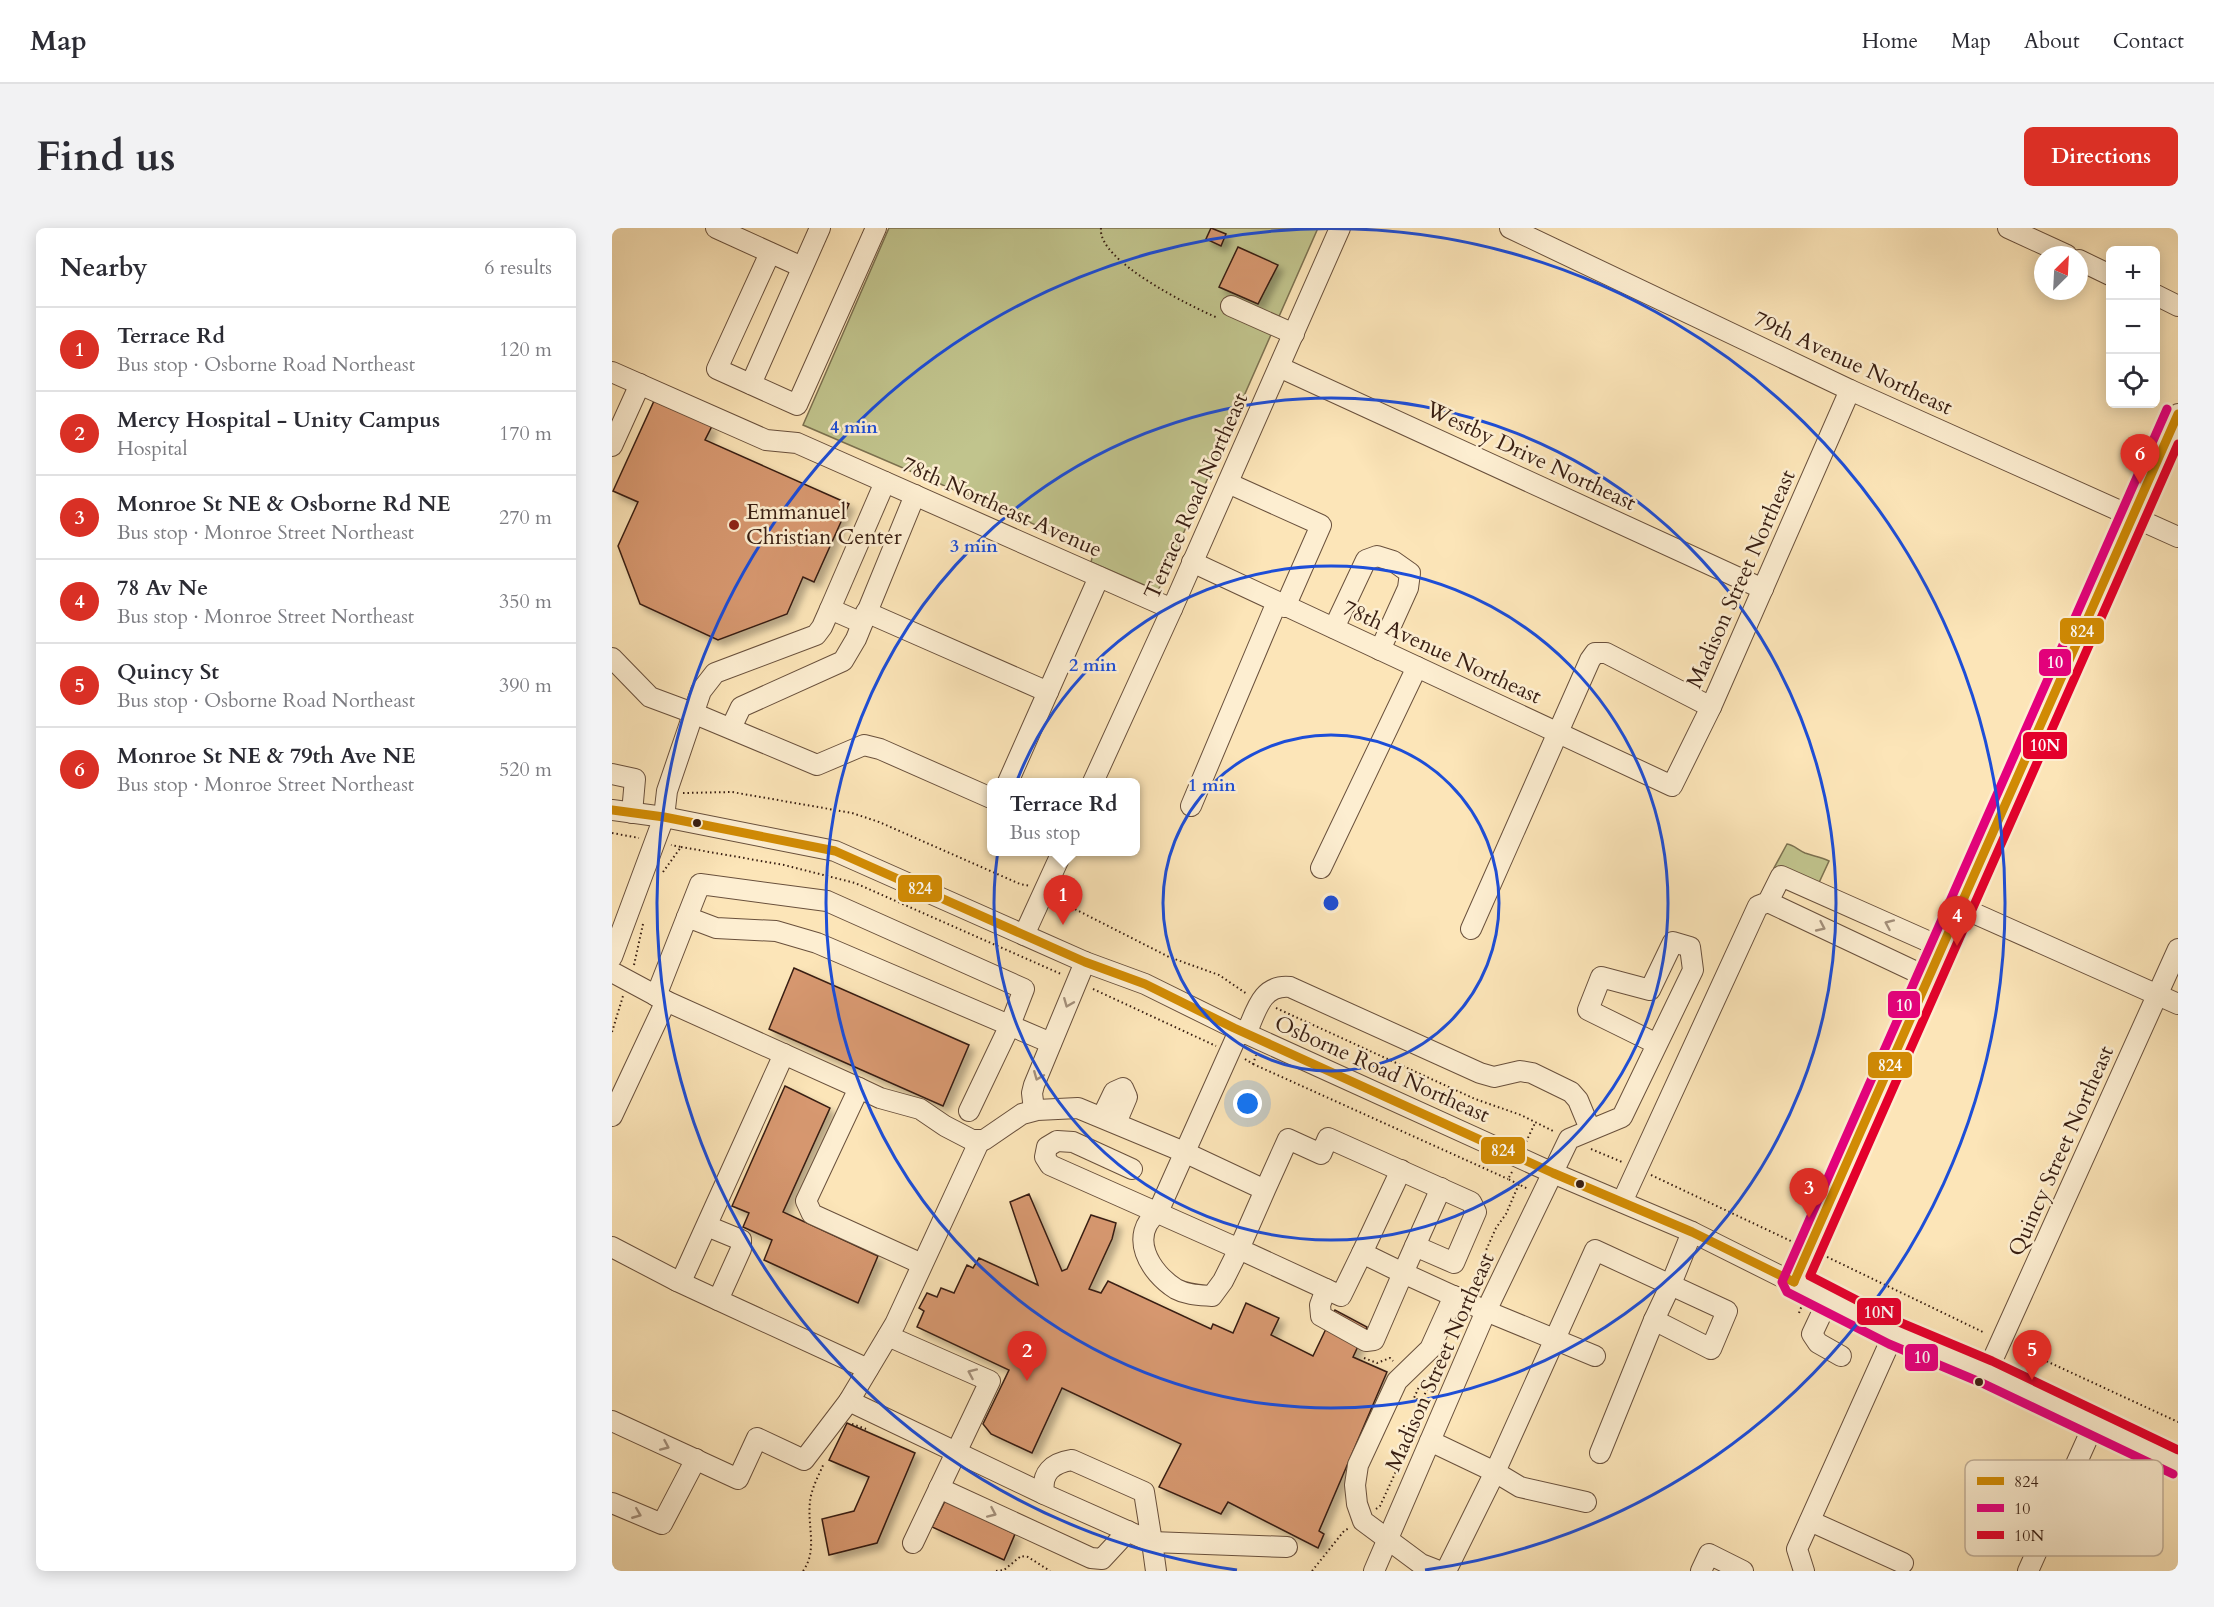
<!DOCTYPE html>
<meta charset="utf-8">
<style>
body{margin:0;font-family:Cardo,serif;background:#f2f2f3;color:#2b2b33}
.controls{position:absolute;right:18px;top:18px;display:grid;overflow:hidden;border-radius:9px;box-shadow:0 3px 15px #0003}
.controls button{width:54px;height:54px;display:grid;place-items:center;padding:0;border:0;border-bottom:2px solid #e1e1e2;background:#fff;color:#2b2b33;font:30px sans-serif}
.compass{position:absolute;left:1422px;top:18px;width:54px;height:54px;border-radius:50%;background:#fff;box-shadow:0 3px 15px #0003;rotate:24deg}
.you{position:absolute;left:636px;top:876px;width:21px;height:21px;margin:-15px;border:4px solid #fff;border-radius:50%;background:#1a73e8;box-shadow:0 0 0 9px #1a73e833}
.badge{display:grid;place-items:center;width:39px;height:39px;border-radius:50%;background:#d93025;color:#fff;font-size:20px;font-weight:700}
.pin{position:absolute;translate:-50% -50px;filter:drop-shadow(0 2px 3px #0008)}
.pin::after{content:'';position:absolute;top:32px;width:21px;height:18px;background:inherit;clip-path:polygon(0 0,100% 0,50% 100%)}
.popup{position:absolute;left:375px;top:550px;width:153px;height:78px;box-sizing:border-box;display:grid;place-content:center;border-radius:9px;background:#fff;filter:drop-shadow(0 2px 4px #0005);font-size:20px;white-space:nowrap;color:#7c7c81}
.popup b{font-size:22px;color:#2b2b33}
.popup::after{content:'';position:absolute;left:50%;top:100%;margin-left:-12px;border:12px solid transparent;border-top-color:#fff}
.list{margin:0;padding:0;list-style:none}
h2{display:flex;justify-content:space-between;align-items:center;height:78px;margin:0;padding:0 24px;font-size:26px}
h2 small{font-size:20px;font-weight:400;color:#7c7c81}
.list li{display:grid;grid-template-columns:39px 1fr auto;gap:18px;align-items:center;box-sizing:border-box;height:84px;padding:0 24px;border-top:2px solid #e1e1e2}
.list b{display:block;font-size:22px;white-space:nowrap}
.list p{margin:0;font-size:20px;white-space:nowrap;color:#7c7c81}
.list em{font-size:20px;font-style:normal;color:#7c7c81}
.icon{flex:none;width:33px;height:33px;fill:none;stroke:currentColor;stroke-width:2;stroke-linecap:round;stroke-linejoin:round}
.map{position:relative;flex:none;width:1566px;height:1343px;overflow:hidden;border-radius:9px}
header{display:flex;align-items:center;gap:36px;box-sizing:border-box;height:84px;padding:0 30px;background:#fff;border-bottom:2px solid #e1e1e2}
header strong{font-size:28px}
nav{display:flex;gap:33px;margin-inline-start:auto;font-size:21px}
.intro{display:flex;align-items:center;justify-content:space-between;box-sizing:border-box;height:144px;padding:0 36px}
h1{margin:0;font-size:42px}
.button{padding:15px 27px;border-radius:9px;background:#d93025;color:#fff;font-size:21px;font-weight:700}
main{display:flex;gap:36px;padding:0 36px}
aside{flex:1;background:#fff;border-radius:9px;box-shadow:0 3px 15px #0003}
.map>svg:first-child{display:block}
</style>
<header>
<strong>Map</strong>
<nav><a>Home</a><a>Map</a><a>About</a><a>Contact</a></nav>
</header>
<div class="intro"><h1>Find us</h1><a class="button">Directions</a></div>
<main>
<aside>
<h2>Nearby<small>6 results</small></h2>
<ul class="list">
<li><span class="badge">1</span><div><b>Terrace Rd</b><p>Bus stop · Osborne Road Northeast</p></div><em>120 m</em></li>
<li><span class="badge">2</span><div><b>Mercy Hospital - Unity Campus</b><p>Hospital</p></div><em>170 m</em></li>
<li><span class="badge">3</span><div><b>Monroe St NE &amp; Osborne Rd NE</b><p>Bus stop · Monroe Street Northeast</p></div><em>270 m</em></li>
<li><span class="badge">4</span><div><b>78 Av Ne</b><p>Bus stop · Monroe Street Northeast</p></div><em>350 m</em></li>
<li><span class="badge">5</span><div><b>Quincy St</b><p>Bus stop · Osborne Road Northeast</p></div><em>390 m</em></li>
<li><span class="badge">6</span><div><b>Monroe St NE &amp; 79th Ave NE</b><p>Bus stop · Monroe Street Northeast</p></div><em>520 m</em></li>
</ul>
</aside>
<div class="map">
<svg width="1566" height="1343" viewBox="0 0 1566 1343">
<defs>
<filter id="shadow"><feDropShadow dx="5.5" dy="5.5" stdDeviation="3" flood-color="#0004"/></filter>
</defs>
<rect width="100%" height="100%" fill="#fce5b8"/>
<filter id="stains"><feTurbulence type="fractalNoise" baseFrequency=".00333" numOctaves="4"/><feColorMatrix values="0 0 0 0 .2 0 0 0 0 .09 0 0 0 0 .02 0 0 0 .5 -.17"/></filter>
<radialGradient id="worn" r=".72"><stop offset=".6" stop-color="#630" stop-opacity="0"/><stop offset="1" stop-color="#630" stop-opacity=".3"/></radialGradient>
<g fill="#c1c48d" stroke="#7c7150" stroke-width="1.5">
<polygon points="277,0 706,0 546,363 479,334 482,322 191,197"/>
<path d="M 1175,616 C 1182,617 1186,622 1193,625 C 1201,628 1209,629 1217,633 L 1205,659 L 1162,640 Z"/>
</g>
<g fill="#d7986f" stroke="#381e12" stroke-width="1.5" filter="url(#shadow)">
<polygon points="599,0 614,6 609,18 594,11"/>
<polygon points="626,19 666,37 646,76 607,59"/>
<polygon points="42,173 100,198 93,212 237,276 202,354 191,349 175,386 106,412 28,376 6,318 26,274 1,263"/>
<polygon points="182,740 357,817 331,878 157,801"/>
<polygon points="173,858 218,880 171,984 266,1028 246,1075 152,1032 160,1012 131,999 137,985 120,978"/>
<polygon points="417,966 450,1043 455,1041 479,987 504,995 500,1011 477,1061 489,1065 496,1053 599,1101 601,1096 621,1105 634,1075 667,1090 659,1107 701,1128 723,1082 755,1099 741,1129 775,1144 707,1303 712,1306 706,1320 616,1274 609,1286 547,1259 569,1216 450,1160 420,1225 379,1206 371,1196 397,1142 305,1099 312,1083 307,1080 315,1065 325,1069 329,1060 342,1065 355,1037 361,1040 367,1030 426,1057 398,974"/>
<polygon points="235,1195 303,1225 265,1315 217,1327 210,1291 242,1283 257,1249 217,1232"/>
<polygon points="333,1273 403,1306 392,1332 320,1299"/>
</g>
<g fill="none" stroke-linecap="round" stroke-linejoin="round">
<defs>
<g id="minor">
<polyline points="104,0 190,39"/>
<polyline points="898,0 1238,162 1566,309"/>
<polyline points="1396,0 1455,27"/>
<polyline points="158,25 105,141 185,177 264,0"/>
<polyline points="1467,32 1498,47"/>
<polyline points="1544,67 1566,78"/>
<polyline points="619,78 682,106"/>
<polyline points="667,139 1151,361"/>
<polyline points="0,144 154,212 185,215 560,381"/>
<polyline points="139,156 208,0"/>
<polyline points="0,218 28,156"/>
<polyline points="616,255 709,297 673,379"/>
<polyline points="580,334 1060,558 1099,479 1238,162"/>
<polyline points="218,381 273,254"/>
<polyline points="254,384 436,464"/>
<polyline points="722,400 754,332 765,328 781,333 798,345 796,360 768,422"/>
<polyline points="0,430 38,469 81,485 205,537 252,517 268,521 379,570"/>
<polyline points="119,500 129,479 231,433 244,411 303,267"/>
<polyline points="0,546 23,551 20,585"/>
<polyline points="396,554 487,349"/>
<polyline points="481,554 560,381 728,0"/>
<polyline points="579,578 665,374"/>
<polyline points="0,582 52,589 223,623 473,734 533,756 622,800 941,945 1080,1004 1282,1105 1375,1144 1566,1235"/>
<polyline points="709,640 805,439"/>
<polyline points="1156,674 1317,750"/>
<polyline points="1348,679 1566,776"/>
<polyline points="75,689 88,656 215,673 412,761 398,797 357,883"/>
<polyline points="859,701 978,432 983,425 994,425 1099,479"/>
<polyline points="412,707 450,624"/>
<polyline points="0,729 52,589 55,563 89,463 103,445 204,407 210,399 218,381 250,395"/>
<polyline points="0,744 54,773 247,860 268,870 308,881 333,898 360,912 372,912 410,886 425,882 466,880 572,924 653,962 676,911 709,926 716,910 859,974 864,984 842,1035 803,1018 791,1045 750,1025 729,1068 627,1021 653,962"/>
<polyline points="44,768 75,689 104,700 164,703 205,715 439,815"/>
<path d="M 634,806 C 644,784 649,756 678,759 L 868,845 L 882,849 L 908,843 L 920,845 L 959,864 L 966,872 L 978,901"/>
<polyline points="247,860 194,973 200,986 310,1036"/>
<polyline points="422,882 420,865 422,857 473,734"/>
<polyline points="0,888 54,773"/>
<polyline points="490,889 502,864 511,860 515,869 504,895"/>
<polyline points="368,912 283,1096 237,1173 432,1266"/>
<path d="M 520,941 L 461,914 L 445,913 L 435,919 L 433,929 L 438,937 L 627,1021 L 611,1053 L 600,1068 C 587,1067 575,1067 564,1061 C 537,1044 516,1007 546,984 L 627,803"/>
<polyline points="1010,974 1146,678 1156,674 1169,648 1331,720"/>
<polyline points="95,998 129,1012 129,1021 106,1072 256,1141"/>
<polyline points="803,1018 829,960"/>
<polyline points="0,1019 65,1053 72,1047 172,826"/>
<polyline points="750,1025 789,942"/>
<polyline points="65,1053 106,1072"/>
<polyline points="1182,1054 1566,186"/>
<polyline points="714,1061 708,1077 709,1088 754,1113 762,1112 791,1045 874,1083 983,1128"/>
<polyline points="1216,1072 1200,1106 1206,1115 1229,1128"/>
<polyline points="276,1108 378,1153 301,1315"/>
<polyline points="1375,1144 1566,721"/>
<polyline points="0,1193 126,1251 145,1210 192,1232 237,1173"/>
<polyline points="818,1213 883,1244 834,1343"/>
<polyline points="988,1225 1042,1092 1059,1056 1080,1004"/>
<path d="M 460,1232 L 532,1264 L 540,1314 L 432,1266 C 429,1245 440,1235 460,1232 Z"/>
<polyline points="327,1260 479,1330 490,1331 516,1303"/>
<polyline points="974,1274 908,1259 883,1244 983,1022 1115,1083 1099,1121 1042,1092"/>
<polyline points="0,1275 50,1296 84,1231"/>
<polyline points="1198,1293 1291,1335"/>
<polyline points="544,1343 540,1314 675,1319"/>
<polyline points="762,1343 874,1083 957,911 1010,889 1081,742 1078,719 1061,714 1038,762 989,749 976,782 1045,816"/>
<polyline points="827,1343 809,1336 751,1293 745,1276 743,1257 746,1237 785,1153 818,1121 842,1068"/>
<polyline points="1089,1343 1097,1326 1131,1343"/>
<polyline points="1192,1343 1185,1321 1282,1105"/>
<polyline points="1416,1343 1482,1196"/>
</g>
</defs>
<use href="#minor" stroke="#69503c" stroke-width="22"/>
<g stroke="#381e12" stroke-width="2" stroke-dasharray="1.5 3" stroke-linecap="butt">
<path d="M 489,0 C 485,33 580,79 606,90"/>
<polyline points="71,565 120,564 240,585 267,594 408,656 418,658"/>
<polyline points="0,605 27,610"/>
<polyline points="69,619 172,637 243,655 449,746"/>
<polyline points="51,644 69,619 59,617"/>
<polyline points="447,673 557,729 607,747 635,766"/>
<polyline points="22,737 31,696"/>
<polyline points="481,761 604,818"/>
<polyline points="664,780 863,871 909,887 941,903"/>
<polyline points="0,804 11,768"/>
<polyline points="633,831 641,836 644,827"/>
<polyline points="641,836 896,951"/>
<polyline points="914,914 923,895"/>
<polyline points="979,921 1010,934"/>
<polyline points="900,944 896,951 916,961"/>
<polyline points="1039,947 1181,1014"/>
<polyline points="1211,1027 1373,1105"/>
<polyline points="861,1060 871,1029 884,1000 894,986 907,956"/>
<polyline points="1187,1085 1190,1077"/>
<polyline points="1406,1120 1566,1194"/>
<polyline points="752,1130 765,1135 778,1130 781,1133"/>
<polyline points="810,1173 802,1170 810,1152"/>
<polyline points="240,1196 254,1201"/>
<polyline points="764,1281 768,1278 798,1213 802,1190 816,1159 832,1132"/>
<path d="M 191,1343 C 206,1322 195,1298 198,1274 C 199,1261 207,1247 212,1235"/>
<polyline points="384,1343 392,1342 409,1328 416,1329 438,1343"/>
<polyline points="700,1343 732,1303 737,1300"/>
</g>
<use href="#minor" stroke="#fdeed1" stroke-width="20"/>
<defs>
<g id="bus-1">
<polyline points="0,582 52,589 223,623 473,734 533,756 622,800 941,945 1080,1004 1182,1054"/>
<polyline points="1182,1054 1566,186"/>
</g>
<polyline id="bus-2" points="1555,181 1170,1054 1175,1064 1277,1116 1370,1155 1561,1246"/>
<polyline id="bus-3" points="1566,216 1198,1048 1287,1094 1380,1133 1566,1222"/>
</defs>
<use href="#bus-1" stroke="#fdeed1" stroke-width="14"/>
<use href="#bus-2" stroke="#fdeed1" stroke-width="14"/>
<use href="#bus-3" stroke="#fdeed1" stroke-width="14"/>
<use href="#bus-1" stroke="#d18b04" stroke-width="9"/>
<use href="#bus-2" stroke="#e5007d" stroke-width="9"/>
<use href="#bus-3" stroke="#e4002b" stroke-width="9"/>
</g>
<defs><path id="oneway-chevron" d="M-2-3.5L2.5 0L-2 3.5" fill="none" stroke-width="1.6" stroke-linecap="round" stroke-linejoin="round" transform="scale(1.5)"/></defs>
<g stroke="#a4907b">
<use href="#oneway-chevron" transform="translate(1277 696) rotate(-156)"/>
<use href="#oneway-chevron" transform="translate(1209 699) rotate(25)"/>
<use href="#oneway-chevron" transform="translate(456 775) rotate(112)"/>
<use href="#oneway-chevron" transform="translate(426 848) rotate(112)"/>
<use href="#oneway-chevron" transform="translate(360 1145) rotate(-156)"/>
<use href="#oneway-chevron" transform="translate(53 1218) rotate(24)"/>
<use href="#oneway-chevron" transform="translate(380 1285) rotate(24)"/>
<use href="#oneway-chevron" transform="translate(25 1286) rotate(22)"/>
</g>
<g fill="none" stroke="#1d4ed8" stroke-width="3">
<circle cx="719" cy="675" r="168"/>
<circle cx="719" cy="675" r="337"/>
<circle cx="719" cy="675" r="505"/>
<path d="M625 1342A674 674 0 1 1 813 1342"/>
</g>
<circle fill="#8f2418" stroke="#fdeed1" stroke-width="2" cx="122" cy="297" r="6"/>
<g fill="#381e12" stroke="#fdeed1" stroke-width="2">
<circle cx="85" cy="595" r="5"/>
<circle cx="968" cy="956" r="5"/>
<circle cx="1367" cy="1154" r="5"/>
</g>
<g text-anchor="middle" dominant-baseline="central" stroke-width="5" stroke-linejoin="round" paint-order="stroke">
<g font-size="22" fill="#381e12" stroke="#fdeed1">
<text transform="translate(1241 135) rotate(25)">79th Avenue Northeast</text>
<text transform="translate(919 228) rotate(25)">Westby Drive Northeast</text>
<text transform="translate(584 268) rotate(-66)">Terrace Road Northeast</text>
<text transform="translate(390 279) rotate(24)">78th Northeast Avenue</text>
<text transform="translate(1129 351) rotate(-66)">Madison Street Northeast</text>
<text transform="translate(830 424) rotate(25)">78th Avenue Northeast</text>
<text transform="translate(770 841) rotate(24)">Osborne Road Northeast</text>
<text transform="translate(1449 923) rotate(-66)">Quincy Street Northeast</text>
<text transform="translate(828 1134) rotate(-66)">Madison Street Northeast</text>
</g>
<g font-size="22" fill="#381e12" stroke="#fdeed1" text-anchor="start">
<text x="134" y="284">Emmanuel<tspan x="134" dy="25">Christian Center</tspan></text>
</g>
</g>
<rect x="1353" y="1232" width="198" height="96" rx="9" fill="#fdeed1" stroke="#c2b098" stroke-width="1.5"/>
<rect x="1365" y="1249" width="27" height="8" fill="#d18b04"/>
<rect x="1365" y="1276" width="27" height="8" fill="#e5007d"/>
<rect x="1365" y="1303" width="27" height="8" fill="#e4002b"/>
<g font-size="16" fill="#381e12">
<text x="1402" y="1259">824</text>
<text x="1402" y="1286">10</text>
<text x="1402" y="1313">10N</text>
</g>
<circle cx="719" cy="675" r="9" fill="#1d4ed8" stroke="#fdeed1" stroke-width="3"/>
<g font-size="18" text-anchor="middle" font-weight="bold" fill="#1d4ed8" stroke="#fdeed1" stroke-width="5" stroke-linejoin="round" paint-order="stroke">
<text x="242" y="205">4 min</text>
<text x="362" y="324">3 min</text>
<text x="481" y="443">2 min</text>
<text x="600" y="563">1 min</text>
</g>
<g stroke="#fdeed1" stroke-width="2">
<rect x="1447" y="389" width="46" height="28" rx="6" fill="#d18b04"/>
<rect x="1426" y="420" width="34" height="29" rx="6" fill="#e5007d"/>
<rect x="1410" y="503" width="46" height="29" rx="6" fill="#e4002b"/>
<rect x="285" y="646" width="46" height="29" rx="6" fill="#d18b04"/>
<rect x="1275" y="762" width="34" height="29" rx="6" fill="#e5007d"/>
<rect x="1255" y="823" width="46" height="28" rx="6" fill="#d18b04"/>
<rect x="868" y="908" width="46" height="29" rx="6" fill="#d18b04"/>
<rect x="1244" y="1069" width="46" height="29" rx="6" fill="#e4002b"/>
<rect x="1292" y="1115" width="35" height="29" rx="6" fill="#e5007d"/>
</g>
<g font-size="16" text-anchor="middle" font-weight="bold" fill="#fff">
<text x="1470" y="409">824</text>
<text x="1443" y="440">10</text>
<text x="1433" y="523">10N</text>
<text x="308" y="666">824</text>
<text x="1292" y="783">10</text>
<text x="1278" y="843">824</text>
<text x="891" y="928">824</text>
<text x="1267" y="1090">10N</text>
<text x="1310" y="1135">10</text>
</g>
<rect width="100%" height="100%" filter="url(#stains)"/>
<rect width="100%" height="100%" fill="url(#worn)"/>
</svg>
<div class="controls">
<button>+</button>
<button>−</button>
<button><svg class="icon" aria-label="locate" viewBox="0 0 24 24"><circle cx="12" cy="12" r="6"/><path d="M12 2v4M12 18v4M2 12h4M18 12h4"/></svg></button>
</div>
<svg class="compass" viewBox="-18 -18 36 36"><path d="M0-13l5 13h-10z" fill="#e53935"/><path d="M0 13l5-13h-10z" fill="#7c7c81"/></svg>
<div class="you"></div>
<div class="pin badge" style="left:451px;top:697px">1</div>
<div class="popup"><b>Terrace Rd</b>Bus stop</div>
<div class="pin badge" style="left:415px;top:1153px">2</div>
<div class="pin badge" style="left:1197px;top:990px">3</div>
<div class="pin badge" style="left:1345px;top:718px">4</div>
<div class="pin badge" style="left:1420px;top:1152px">5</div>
<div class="pin badge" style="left:1528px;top:256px">6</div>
</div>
</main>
